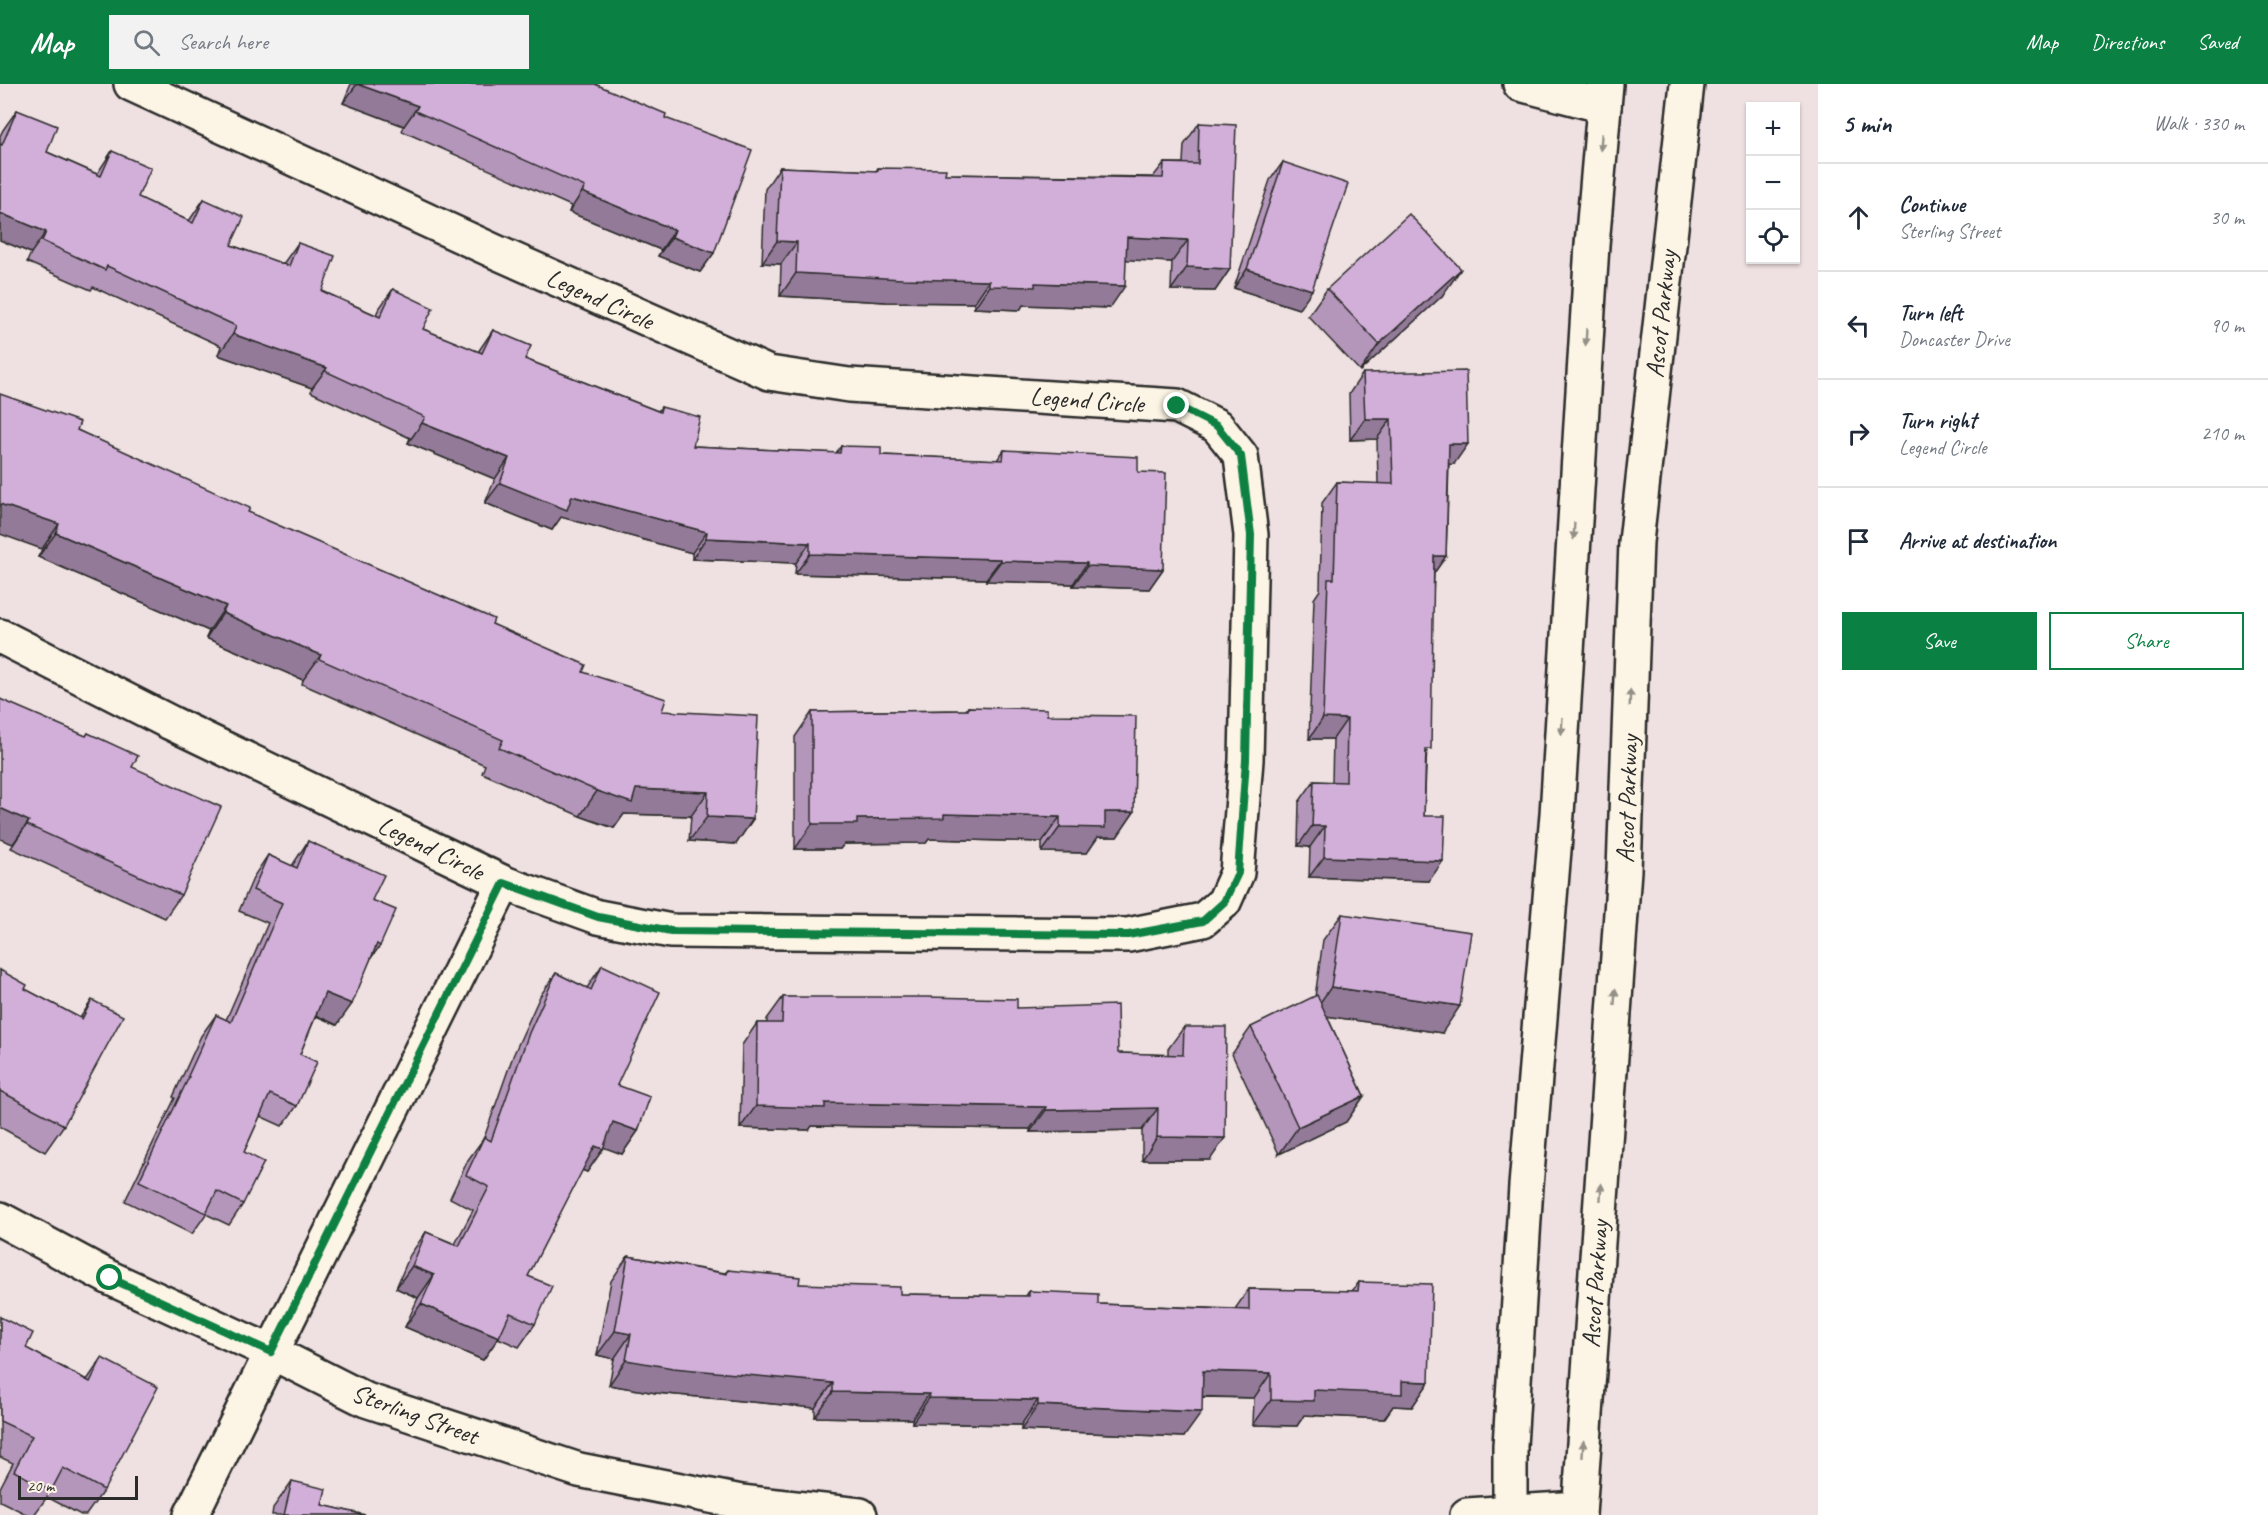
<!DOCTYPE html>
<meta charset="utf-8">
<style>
body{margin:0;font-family:Caveat,sans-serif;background:#f2f2f3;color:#1f2937}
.controls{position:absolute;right:18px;top:18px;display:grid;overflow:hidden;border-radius:0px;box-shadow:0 2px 4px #0004}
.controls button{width:54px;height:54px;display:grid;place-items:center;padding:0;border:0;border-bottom:2px solid #e0e1e3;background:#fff;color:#1f2937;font:30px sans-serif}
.scale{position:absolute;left:18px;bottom:15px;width:120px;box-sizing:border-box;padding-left:6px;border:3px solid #2b2b2b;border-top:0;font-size:16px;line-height:21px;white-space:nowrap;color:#2b2b2b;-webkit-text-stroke:4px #fcf5e5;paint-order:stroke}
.stop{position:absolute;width:18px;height:18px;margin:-14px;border:4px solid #0b8043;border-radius:50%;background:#fff}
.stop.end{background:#0b8043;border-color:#fff;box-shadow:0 2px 6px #0008}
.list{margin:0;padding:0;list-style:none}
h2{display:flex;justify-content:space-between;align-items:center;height:78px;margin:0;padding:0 24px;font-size:26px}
h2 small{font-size:20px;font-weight:400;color:#747a83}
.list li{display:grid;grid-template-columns:39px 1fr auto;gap:18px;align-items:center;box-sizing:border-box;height:108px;padding:0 24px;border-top:2px solid #e0e1e3}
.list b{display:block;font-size:22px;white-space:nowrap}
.list p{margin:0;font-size:20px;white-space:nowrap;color:#747a83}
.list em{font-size:20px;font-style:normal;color:#747a83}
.actions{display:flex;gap:12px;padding:18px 24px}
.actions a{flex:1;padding:14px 0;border:2px solid #0b8043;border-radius:0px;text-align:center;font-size:21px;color:#0b8043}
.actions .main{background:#0b8043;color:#fff}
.icon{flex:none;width:33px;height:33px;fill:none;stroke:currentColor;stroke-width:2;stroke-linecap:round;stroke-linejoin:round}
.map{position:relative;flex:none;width:1818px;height:1431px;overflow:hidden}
header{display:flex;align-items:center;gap:36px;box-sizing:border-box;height:84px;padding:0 30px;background:#0b8043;color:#fff}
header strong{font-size:28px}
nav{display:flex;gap:33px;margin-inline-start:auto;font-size:21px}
.search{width:420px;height:54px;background:#f2f2f3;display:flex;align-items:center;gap:15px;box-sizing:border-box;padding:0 21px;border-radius:0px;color:#747a83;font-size:22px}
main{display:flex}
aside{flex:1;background:#fff}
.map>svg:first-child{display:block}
</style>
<header>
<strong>Map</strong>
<div class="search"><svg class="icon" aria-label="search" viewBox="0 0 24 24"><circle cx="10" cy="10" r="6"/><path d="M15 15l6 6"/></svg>Search here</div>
<nav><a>Map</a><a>Directions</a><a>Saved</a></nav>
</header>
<main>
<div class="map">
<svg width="1818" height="1431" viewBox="0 0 1818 1431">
<rect width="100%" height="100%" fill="#efe0e1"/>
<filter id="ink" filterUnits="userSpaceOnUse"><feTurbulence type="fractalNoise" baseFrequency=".0167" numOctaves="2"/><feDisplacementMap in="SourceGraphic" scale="12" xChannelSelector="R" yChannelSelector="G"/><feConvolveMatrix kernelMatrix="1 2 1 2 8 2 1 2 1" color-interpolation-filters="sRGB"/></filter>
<g filter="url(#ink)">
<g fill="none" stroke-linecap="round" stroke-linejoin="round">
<defs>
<g id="street">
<polyline points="1520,0 1604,22"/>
<polyline points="0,552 171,639 504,799 598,833 671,847 1128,851 1203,836 1224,818 1237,789 1246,676 1251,451 1241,372 1217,342 1177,322 849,301 769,289 496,168 131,0"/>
<polyline points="0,1135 110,1194 271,1268 366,1316 579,1386 741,1418 860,1431"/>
<polyline points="191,1431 504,799"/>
<polyline points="1467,1431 1579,1424"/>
</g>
<g id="secondary">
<polyline points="1510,1431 1510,1362 1526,1102 1557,730 1592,161 1606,0"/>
<polyline points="1579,1431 1624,786 1636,458 1687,0"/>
</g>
</defs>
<use href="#street" stroke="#2b2b2b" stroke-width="38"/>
<use href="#secondary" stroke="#2b2b2b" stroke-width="38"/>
<use href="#street" stroke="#fcf5e5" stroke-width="33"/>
<use href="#secondary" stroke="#fcf5e5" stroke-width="33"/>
</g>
<g fill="#b596bb" stroke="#2b2b2b" stroke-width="1.5">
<polygon points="351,0 595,0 665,34 714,169 700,188 658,172 661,166 569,128 571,122 402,47 404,42 343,19"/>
<polygon points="17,26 47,68 97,90 112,67 138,113 189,137 204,115 231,161 283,180 298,159 322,207 376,231 378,226 393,205 423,245 478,268 493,246 525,275 658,327 661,323 693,362 836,369 841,362 881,371 997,376 1004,366 1138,388 1163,485 1149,505 1073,502 1073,500 986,497 986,495 795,490 796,479 692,475 692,469 561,433 552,446 485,419 495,395 408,359 410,354 311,308 312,304 218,271 221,262 93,203 91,206 27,178 31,169 0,156 0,52 3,46"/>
<polygon points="1199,39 1230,185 1215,207 1171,206 1172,178 1126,175 1110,224 1023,221 1020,226 974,224 974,219 886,218 780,212 781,180 762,179 765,105 780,83 876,87 878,84 945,90 1153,93 1164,79 1183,79 1184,61"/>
<polygon points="1283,78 1299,225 1234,204 1270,96"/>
<polygon points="1327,205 1442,212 1360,287 1308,232"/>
<polygon points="1363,289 1454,380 1449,380 1446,472 1434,489 1424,732 1429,797 1309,793 1310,763 1298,762 1299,718 1314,697 1332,698 1333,655 1309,655 1314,515 1320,506 1322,419 1337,398 1378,400 1377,355 1350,356 1349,310"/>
<polygon points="77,346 248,428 492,540 583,588 662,627 753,735 736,760 689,757 691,732 624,730 614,744 580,732 482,689 485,681 302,600 303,596 206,554 209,547 38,473 42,465"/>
<polygon points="968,623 1047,631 1134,728 1117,753 1098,753 1087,769 1042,768 1042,758 929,755 926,759 844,760 840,765 795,765 795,653 812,628 966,626"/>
<polygon points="88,649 132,683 181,811 165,834 11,764"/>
<polygon points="308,757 372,816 380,862 371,874 337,941 316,932 300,970 297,1022 282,1042 260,1032 244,1068 243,1120 229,1141 206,1130 192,1150 125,1117 175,1014 173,1013 201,952 216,931 226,936 268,839 239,827 254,792 268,771 292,782"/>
<polygon points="1342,830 1442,949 1327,932 1364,1012 1346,1038 1279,1070 1232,970 1251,943 1315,913 1323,856"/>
<polygon points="602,881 617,1001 638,1047 622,1070 604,1063 587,1088 582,1086 528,1192 535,1240 519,1263 498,1254 483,1276 405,1243 418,1214 396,1204 410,1171 426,1148 455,1160 473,1126 450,1114 468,1076 484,1054 513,972 540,912 556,889 587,904"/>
<polygon points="0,886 25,905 80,934 92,916 64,1041 45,1068 0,1043"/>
<polygon points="783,913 1017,924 1118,969 1168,971 1168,965 1184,943 1210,1076 1142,1076 1142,1046 1030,1048 1030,1045 812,1042 809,1046 740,1044 742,961 757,939 767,939 767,935"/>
<polygon points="628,1172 725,1189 728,1186 799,1200 900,1210 1026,1212 1029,1207 1098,1220 1235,1225 1249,1205 1352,1207 1359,1198 1429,1298 1412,1323 1393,1322 1384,1335 1304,1331 1297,1342 1253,1341 1254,1314 1202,1313 1184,1353 1021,1346 1021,1341 912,1339 912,1335 815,1333 815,1324 656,1309 609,1301 614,1275 597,1271 611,1197"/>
<polygon points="0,1233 26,1264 87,1296 102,1274 104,1406 86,1431 81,1431 47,1413 34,1431 28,1431 0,1417 0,1404 13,1379 0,1373"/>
<polygon points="292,1397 322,1421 365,1431 272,1431 273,1424"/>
</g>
<g fill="#937a98" stroke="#2b2b2b" stroke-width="1.5">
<polygon points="357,0 418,22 404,42 343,19"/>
<polygon points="582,108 675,146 661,166 569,128"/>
<polygon points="0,129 46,148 31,169 0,156"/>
<polygon points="672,153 714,169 700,188 658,172"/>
<polygon points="1127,153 1188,156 1172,178 1111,175"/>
<polygon points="777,157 797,158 781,180 762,179"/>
<polygon points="1187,183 1230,185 1215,207 1171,206"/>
<polygon points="1247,185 1312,206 1299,225 1234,204"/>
<polygon points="1461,185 1442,212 1360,287 1379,260"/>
<polygon points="796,189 989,197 974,219 886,218 780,212"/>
<polygon points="1035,199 1125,202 1110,224 1023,221 1020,226 974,224 989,202"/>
<polygon points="233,250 327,284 312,304 218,271"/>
<polygon points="1365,335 1391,335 1377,355 1350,356"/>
<polygon points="422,339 509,374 495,395 408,359"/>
<polygon points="1449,360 1468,360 1454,380 1435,381"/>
<polygon points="500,399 572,412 707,448 692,469 561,433 552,446 485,419"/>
<polygon points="0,420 59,440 42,465 0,450"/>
<polygon points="56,449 226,522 209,547 38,473"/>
<polygon points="706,454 810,459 796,479 692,475"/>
<polygon points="810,470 1001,475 986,495 795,490"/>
<polygon points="1434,472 1446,472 1432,492"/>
<polygon points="1001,477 1087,479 1073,500 986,497"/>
<polygon points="1087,482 1163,485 1149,505 1073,502"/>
<polygon points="223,529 321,571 303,596 206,554"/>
<polygon points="1323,634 1347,635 1333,655 1309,655"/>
<polygon points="636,705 708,708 691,732 624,730 614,744 580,732 597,707"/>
<polygon points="0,724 29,737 13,760 0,755"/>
<polygon points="1105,728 1134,728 1117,753 1098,753 1087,769 1042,768 1060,743"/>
<polygon points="944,730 1060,733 1042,758 929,755 926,759 844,760 840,765 795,765 812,740 857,735"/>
<polygon points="707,733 753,735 736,760 689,757"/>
<polygon points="1312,742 1325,742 1310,763 1298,762"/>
<polygon points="1324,773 1443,777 1429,797 1309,793"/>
<polygon points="1331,903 1460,922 1442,949 1312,930"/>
<polygon points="325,909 352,920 337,941 311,929"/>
<polygon points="1364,1012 1346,1038 1279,1070 1298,1043"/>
<polygon points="825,1019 1046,1023 1030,1045 812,1042 809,1046 740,1044 756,1022"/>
<polygon points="1158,1024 1142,1046 1030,1048 1046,1026"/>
<polygon points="613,1038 638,1047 622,1070 597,1061"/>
<polygon points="1157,1053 1225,1054 1210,1076 1142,1076"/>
<polygon points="595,1062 603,1065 587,1088 579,1085"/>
<polygon points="412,1182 434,1191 418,1214 396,1204"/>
<polygon points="421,1220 499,1253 483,1276 405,1243"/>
<polygon points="615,1247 631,1250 614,1275 597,1271"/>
<polygon points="626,1276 833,1299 815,1324 656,1309 609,1301"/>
<polygon points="1203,1287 1271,1289 1254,1314 1186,1312"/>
<polygon points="1402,1297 1429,1298 1412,1323 1393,1322 1384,1335 1304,1331 1297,1342 1253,1341 1271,1316 1314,1306"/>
<polygon points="833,1308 929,1310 912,1335 815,1333"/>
<polygon points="929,1314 1038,1316 1021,1341 912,1339"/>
<polygon points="1038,1321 1202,1328 1184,1353 1021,1346"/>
</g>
<g fill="#d2afd9" stroke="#2b2b2b" stroke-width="1.5">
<polygon points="357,0 595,0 666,30 665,34 752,66 714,169 672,153 675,146 582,108 585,103 415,27 418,22"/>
<polygon points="17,26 57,42 47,68 101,92 112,67 151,84 138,113 193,139 204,115 244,133 231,161 289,182 298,159 335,172 322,207 380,233 393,205 433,224 423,245 482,269 493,246 531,262 525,275 660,328 661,323 700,333 693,362 840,369 841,362 881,363 881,371 1003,376 1004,366 1138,373 1138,388 1166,389 1163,485 1087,482 1087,479 1001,477 1001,475 810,470 810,459 706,454 707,448 572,412 567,426 500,399 509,374 422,339 425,333 325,287 327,284 233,250 236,242 107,182 105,186 42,157 46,148 0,129 0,60 2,61"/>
<polygon points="1199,39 1236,41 1230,185 1187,183 1188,156 1127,153 1125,202 1035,199 1035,203 989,202 989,197 902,195 796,189 797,158 777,157 780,83 878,87 878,84 946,85 945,90 1163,94 1164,79 1198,80"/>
<polygon points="1283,78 1348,100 1312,206 1247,185"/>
<polygon points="1409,130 1461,185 1379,260 1327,205"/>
<polygon points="1466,287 1468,360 1449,360 1446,472 1434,472 1431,665 1426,665 1424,732 1445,732 1443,777 1324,773 1325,742 1312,742 1314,697 1346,698 1347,635 1323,634 1328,495 1334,495 1337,398 1393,400 1391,335 1365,335 1363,289"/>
<polygon points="0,310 80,338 77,346 250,424 248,428 494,535 492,540 586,581 583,588 666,615 662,627 758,632 753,735 707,733 708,708 636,705 632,719 597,707 499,664 503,656 319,575 321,571 223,529 226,522 56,449 59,440 0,420"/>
<polygon points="0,615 86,652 88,649 138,672 132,683 221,723 181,811 27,741 29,737 0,724"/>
<polygon points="968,623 1047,625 1047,631 1136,632 1134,728 1105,728 1105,744 1060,743 1060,733 944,730 944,734 857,735 857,740 812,740 812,628 968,626"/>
<polygon points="308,757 384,791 372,816 396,826 380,862 377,860 352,920 325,909 300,970 317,978 297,1022 270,1010 244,1068 264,1078 243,1120 217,1107 206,1129 139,1097 189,993 188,992 216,931 231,938 282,819 253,806 268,771 297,784"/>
<polygon points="1342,830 1471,848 1460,922 1331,903"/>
<polygon points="602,881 660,908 617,1001 650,1013 638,1047 613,1038 603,1065 595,1062 528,1192 552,1202 535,1240 510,1229 499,1253 421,1220 434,1191 412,1182 426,1148 459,1162 489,1103 466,1091 484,1053 491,1057 529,949 556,889 591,906"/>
<polygon points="0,886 27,901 25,905 82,935 92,916 123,932 64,1041 0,1007"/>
<polygon points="1317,911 1364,1012 1298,1043 1251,943"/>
<polygon points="783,913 926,913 1017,915 1017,924 1117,921 1118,969 1183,971 1184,943 1226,943 1225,1054 1157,1053 1158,1024 1046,1026 1046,1023 825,1019 825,1024 756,1022 757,939 782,939"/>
<polygon points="628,1172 727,1190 728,1186 800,1193 799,1200 900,1203 900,1210 1029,1212 1029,1207 1098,1210 1098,1220 1249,1226 1249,1205 1358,1207 1359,1198 1432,1200 1429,1298 1402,1297 1402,1310 1314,1306 1314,1317 1271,1316 1271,1289 1203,1287 1202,1328 1038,1321 1038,1316 929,1314 929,1310 833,1308 833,1299 673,1284 626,1276 631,1250 615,1247"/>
<polygon points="0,1233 33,1249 26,1264 90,1298 102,1274 158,1303 104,1406 63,1384 51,1407 14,1387 32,1352 0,1337"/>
<polygon points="292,1397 326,1405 322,1421 365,1431 284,1431"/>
</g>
<defs><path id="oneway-solid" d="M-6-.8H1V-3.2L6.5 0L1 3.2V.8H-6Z" transform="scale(1.5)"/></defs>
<g fill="#949088">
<use href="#oneway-solid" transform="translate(1601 58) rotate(95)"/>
<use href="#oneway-solid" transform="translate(1586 253) rotate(93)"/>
<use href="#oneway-solid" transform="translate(1574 447) rotate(93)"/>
<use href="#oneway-solid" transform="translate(1630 614) rotate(-88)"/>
<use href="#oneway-solid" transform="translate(1562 642) rotate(93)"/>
<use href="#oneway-solid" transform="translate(1615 913) rotate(-86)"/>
<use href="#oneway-solid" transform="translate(1601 1108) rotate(-86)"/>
<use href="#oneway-solid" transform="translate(1583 1365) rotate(-86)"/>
</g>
</g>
<g fill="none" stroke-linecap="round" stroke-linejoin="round" filter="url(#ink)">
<polyline stroke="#0b8043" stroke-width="8" points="110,1194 271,1268 504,799 598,833 671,847 1128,851 1203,837 1224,818 1238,789 1246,676 1251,451 1241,372 1217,342 1177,322"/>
</g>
<g text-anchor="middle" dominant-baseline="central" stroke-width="4.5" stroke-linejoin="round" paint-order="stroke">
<g font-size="26" fill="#2b2b2b" stroke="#fcf5e5">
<text transform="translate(600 215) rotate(24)">Legend Circle</text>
<text transform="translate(1661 230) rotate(-84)">Ascot Parkway</text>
<text transform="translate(1087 316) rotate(4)">Legend Circle</text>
<text transform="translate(1627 715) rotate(-88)">Ascot Parkway</text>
<text transform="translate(431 764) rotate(26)">Legend Circle</text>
<text transform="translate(1595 1200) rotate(-86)">Ascot Parkway</text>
<text transform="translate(415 1330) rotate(20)">Sterling Street</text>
</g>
</g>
</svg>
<div class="controls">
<button>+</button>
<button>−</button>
<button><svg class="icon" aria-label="locate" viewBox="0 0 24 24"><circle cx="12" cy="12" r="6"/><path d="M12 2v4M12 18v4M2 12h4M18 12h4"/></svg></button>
</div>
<div class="scale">20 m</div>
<div class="stop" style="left:110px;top:1194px"></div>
<div class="stop end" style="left:1177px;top:322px"></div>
</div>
<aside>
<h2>5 min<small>Walk · 330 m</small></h2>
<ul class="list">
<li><svg class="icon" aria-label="ahead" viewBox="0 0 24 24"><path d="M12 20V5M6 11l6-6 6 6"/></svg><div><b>Continue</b><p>Sterling Street</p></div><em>30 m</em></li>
<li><svg class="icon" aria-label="left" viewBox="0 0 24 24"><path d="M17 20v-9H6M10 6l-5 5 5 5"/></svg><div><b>Turn left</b><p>Doncaster Drive</p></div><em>90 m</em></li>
<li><svg class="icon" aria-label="right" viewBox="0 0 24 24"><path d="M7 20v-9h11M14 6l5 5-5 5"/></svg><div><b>Turn right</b><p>Legend Circle</p></div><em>210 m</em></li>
<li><svg class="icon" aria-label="arrive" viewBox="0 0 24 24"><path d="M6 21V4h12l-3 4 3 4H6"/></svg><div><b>Arrive at destination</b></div></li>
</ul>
<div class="actions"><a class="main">Save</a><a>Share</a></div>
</aside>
</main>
